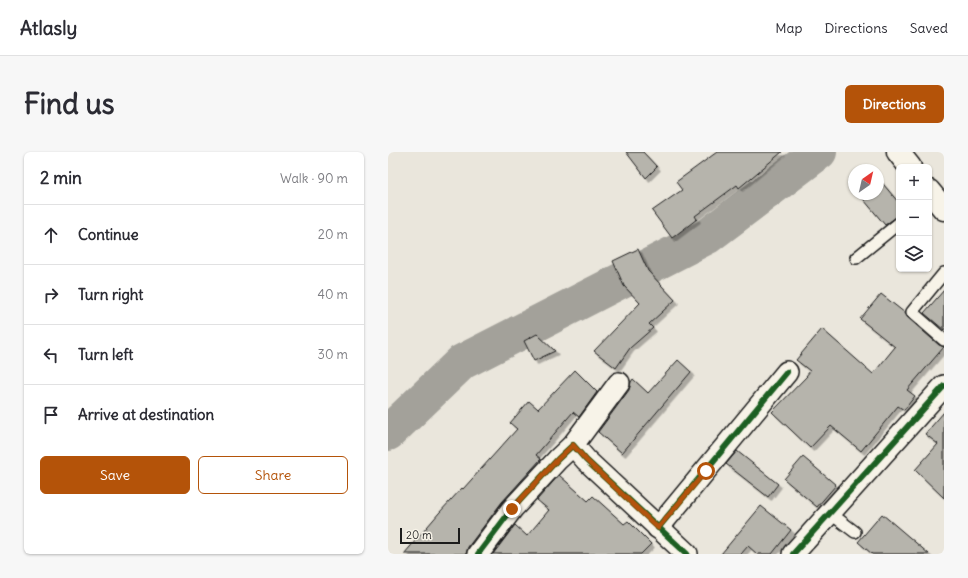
<!DOCTYPE html>
<meta charset="utf-8">
<style>
body{margin:0;font-family:Delius,sans-serif;background:#f7f7f7;color:#2b2b33}
.controls{position:absolute;right:12px;top:12px;display:grid;overflow:hidden;border-radius:6px;box-shadow:0 1px 3px #0004}
.controls button{width:36px;height:36px;display:grid;place-items:center;padding:0;border:0;border-bottom:1px solid #e1e1e2;background:#fff;color:#2b2b33;font:20px sans-serif}
.compass{position:absolute;left:460px;top:12px;width:36px;height:36px;border-radius:50%;background:#fff;box-shadow:0 1px 3px #0004;rotate:34deg}
.scale{position:absolute;left:12px;bottom:10px;width:60px;box-sizing:border-box;padding-left:4px;border:2px solid #1c1c1c;border-top:0;font-size:11px;line-height:14px;white-space:nowrap;color:#1c1c1c;-webkit-text-stroke:3px #f7f3e8;paint-order:stroke}
.stop{position:absolute;width:12px;height:12px;margin:-9px;border:3px solid #b45309;border-radius:50%;background:#fff}
.stop.end{background:#b45309;border-color:#fff;box-shadow:0 1px 4px #0008}
.list{margin:0;padding:0;list-style:none}
h2{display:flex;justify-content:space-between;align-items:center;height:52px;margin:0;padding:0 16px;font-size:17px}
h2 small{font-size:13px;font-weight:400;color:#7c7c81}
.list li{display:grid;grid-template-columns:26px 1fr auto;gap:12px;align-items:center;box-sizing:border-box;height:60px;padding:0 16px;border-top:1px solid #e1e1e2}
.list b{display:block;font-size:15px;white-space:nowrap}
.list em{font-size:13px;font-style:normal;color:#7c7c81}
.actions{display:flex;gap:8px;padding:12px 16px}
.actions a{flex:1;padding:9px 0;border:1px solid #b45309;border-radius:6px;text-align:center;font-size:14px;color:#b45309}
.actions .main{background:#b45309;color:#fff}
.icon{flex:none;width:22px;height:22px;fill:none;stroke:currentColor;stroke-width:2;stroke-linecap:round;stroke-linejoin:round}
.map{position:relative;flex:none;width:556px;height:402px;overflow:hidden;border-radius:6px}
header{display:flex;align-items:center;gap:24px;box-sizing:border-box;height:56px;padding:0 20px;background:#fff;border-bottom:1px solid #e1e1e2}
header strong{font-size:19px}
nav{display:flex;gap:22px;margin-inline-start:auto;font-size:14px}
.intro{display:flex;align-items:center;justify-content:space-between;box-sizing:border-box;height:96px;padding:0 24px}
h1{margin:0;font-size:28px}
.button{padding:10px 18px;border-radius:6px;background:#b45309;color:#fff;font-size:14px;font-weight:700}
main{display:flex;gap:24px;padding:0 24px}
aside{flex:1;background:#fff;border-radius:6px;box-shadow:0 1px 3px #0004}
.map>svg:first-child{display:block}
</style>
<header>
<strong>Atlasly</strong>
<nav><a>Map</a><a>Directions</a><a>Saved</a></nav>
</header>
<div class="intro"><h1>Find us</h1><a class="button">Directions</a></div>
<main>
<aside>
<h2>2 min<small>Walk · 90 m</small></h2>
<ul class="list">
<li><svg class="icon" aria-label="ahead" viewBox="0 0 24 24"><path d="M12 20V5M6 11l6-6 6 6"/></svg><div><b>Continue</b></div><em>20 m</em></li>
<li><svg class="icon" aria-label="right" viewBox="0 0 24 24"><path d="M7 20v-9h11M14 6l5 5-5 5"/></svg><div><b>Turn right</b></div><em>40 m</em></li>
<li><svg class="icon" aria-label="left" viewBox="0 0 24 24"><path d="M17 20v-9H6M10 6l-5 5 5 5"/></svg><div><b>Turn left</b></div><em>30 m</em></li>
<li><svg class="icon" aria-label="arrive" viewBox="0 0 24 24"><path d="M6 21V4h12l-3 4 3 4H6"/></svg><div><b>Arrive at destination</b></div></li>
</ul>
<div class="actions"><a class="main">Save</a><a>Share</a></div>
</aside>
<div class="map">
<svg width="556" height="402" viewBox="0 0 556 402">
<defs>
<filter id="shadow"><feDropShadow dx="3.5" dy="3.5" stdDeviation="0" flood-color="#0004"/></filter>
</defs>
<rect width="100%" height="100%" fill="#eae6dc"/>
<filter id="ink" filterUnits="userSpaceOnUse"><feTurbulence type="fractalNoise" baseFrequency=".025" numOctaves="2"/><feDisplacementMap in="SourceGraphic" scale="8" xChannelSelector="R" yChannelSelector="G"/><feConvolveMatrix kernelMatrix="1 2 1 2 8 2 1 2 1" color-interpolation-filters="sRGB"/></filter>
<g filter="url(#ink)">
<g fill="none" stroke-linecap="round" stroke-linejoin="round">
<polyline stroke="#a3a19a" stroke-width="36" points="0,281 74,210 320,84 431,0"/>
</g>
<g fill="#b6b4ac" stroke="#1c1c1c" filter="url(#shadow)">
<polygon points="238,0 255,0 269,15 258,26"/>
<polygon points="329,0 394,0 351,36 349,33 307,64 309,67 284,86 264,59 294,38 288,30"/>
<polygon points="490,26 511,51 511,64 507,66 497,73 471,42 490,42"/>
<polygon points="250,97 260,119 287,148 261,172 265,176 242,196 228,216 206,199 252,151 236,134 225,109"/>
<polygon points="556,138 556,178 536,161"/>
<polygon points="493,142 517,161 519,165 551,193 556,195 519,238 527,244 516,258 510,254 473,299 443,274 422,296 384,260 419,224 418,224 422,219 408,208 434,177 485,222 507,195 472,167"/>
<polygon points="149,182 167,199 146,209 136,189"/>
<polygon points="290,208 303,220 234,301 210,280 241,238 243,230 245,227 260,241"/>
<polygon points="187,218 209,240 191,265 185,260 148,303 153,307 114,350 80,395 78,402 16,402 51,361 74,336 75,337 129,277 122,271 141,249 150,257"/>
<polygon points="556,260 556,346 527,318 550,292 537,282"/>
<polygon points="349,299 390,332 380,345 338,312"/>
<polygon points="415,305 448,333 429,355 396,327"/>
<polygon points="171,323 200,349 205,344 236,372 240,369 263,392 253,402 105,402 127,373 139,384 161,358 149,348"/>
<polygon points="373,354 403,378 384,402 369,402 360,394 353,402 333,402"/>
<polygon points="494,362 541,402 484,402 470,390"/>
</g>
<g fill="none" stroke-linecap="round" stroke-linejoin="round">
<defs>
<g id="lane">
<polyline points="468,106 511,71"/>
<polyline points="556,121 524,160 556,188"/>
<polyline points="442,361 467,380"/>
</g>
<g id="street">
<polyline points="185,293 231,231"/>
<polyline points="270,376 399,220"/>
<polyline points="90,402 124,357 170,307 185,293 198,308 299,402"/>
<polyline points="405,402 556,234"/>
</g>
<g id="secondary">
<polyline points="510,0 522,15"/>
<polyline points="541,39 556,57"/>
</g>
</defs>
<use href="#lane" stroke="#1c1c1c" stroke-width="14"/>
<use href="#street" stroke="#1c1c1c" stroke-width="24"/>
<use href="#secondary" stroke="#1c1c1c" stroke-width="25"/>
<use href="#lane" stroke="#f7f3e8" stroke-width="11"/>
<use href="#street" stroke="#f7f3e8" stroke-width="21"/>
<use href="#secondary" stroke="#f7f3e8" stroke-width="22"/>
<defs>
<g id="cycleway">
<polyline points="270,376 399,220"/>
<polyline points="90,402 124,357 170,307 185,293 198,308 299,402"/>
<polyline points="405,402 556,234"/>
</g>
</defs>
<use href="#cycleway" stroke="#f7f3e8" stroke-width="8"/>
<use href="#cycleway" stroke="#1b5e20" stroke-width="6"/>
</g>
</g>
<g fill="none" stroke-linecap="round" stroke-linejoin="round" filter="url(#ink)">
<polyline stroke="#b45309" stroke-width="5" points="124,357 170,307 185,293 198,308 270,376 318,319"/>
</g>
</svg>
<div class="controls">
<button>+</button>
<button>−</button>
<button><svg class="icon" aria-label="layers" viewBox="0 0 24 24"><path d="M12 4l9 5-9 5-9-5zM3 14l9 5 9-5"/></svg></button>
</div>
<svg class="compass" viewBox="-18 -18 36 36"><path d="M0-13l5 13h-10z" fill="#e53935"/><path d="M0 13l5-13h-10z" fill="#7c7c81"/></svg>
<div class="scale">20 m</div>
<div class="stop" style="left:318px;top:319px"></div>
<div class="stop end" style="left:124px;top:357px"></div>
</div>
</main>
